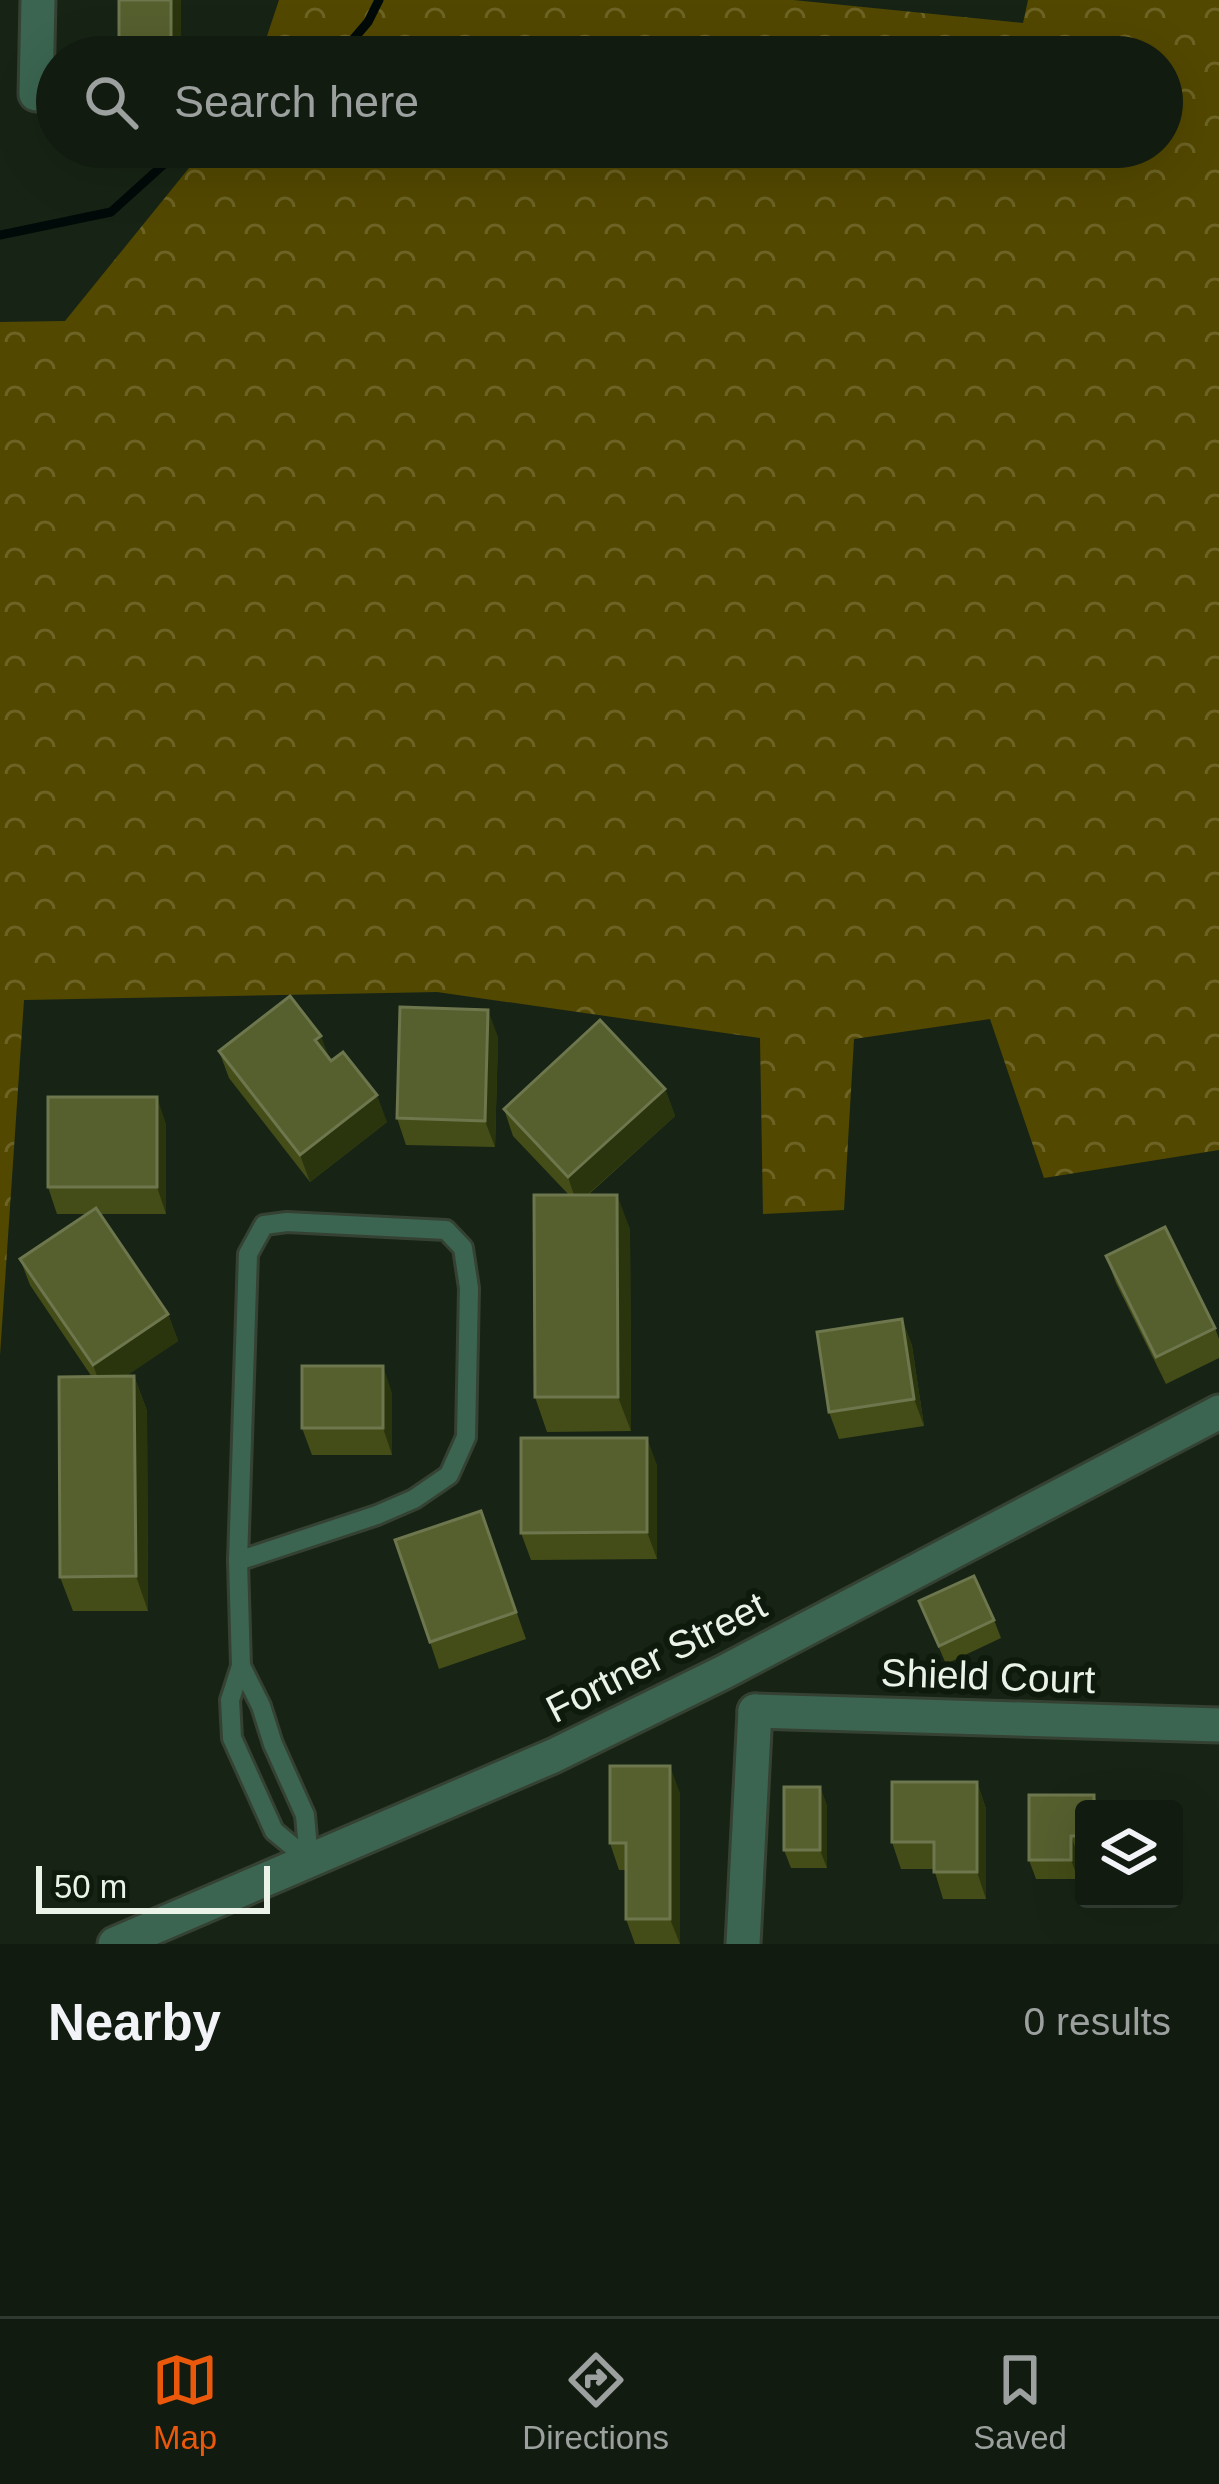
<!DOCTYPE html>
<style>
body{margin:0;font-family:Arial,sans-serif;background:#1e281e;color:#f1f3f6}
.controls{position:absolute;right:36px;bottom:36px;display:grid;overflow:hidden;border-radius:12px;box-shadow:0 12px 48px #0002}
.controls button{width:108px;height:108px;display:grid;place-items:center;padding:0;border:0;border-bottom:3px solid #303930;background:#111b10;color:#f1f3f6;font:60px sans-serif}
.scale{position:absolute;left:36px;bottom:30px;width:234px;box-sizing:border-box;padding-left:12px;border:6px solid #ebf3e9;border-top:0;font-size:33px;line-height:42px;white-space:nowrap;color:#ebf3e9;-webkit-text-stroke:9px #0e1a0c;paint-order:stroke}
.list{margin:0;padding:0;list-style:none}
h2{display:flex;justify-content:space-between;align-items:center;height:156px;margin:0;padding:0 48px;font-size:51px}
h2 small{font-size:39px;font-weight:400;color:#9ca19f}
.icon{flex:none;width:66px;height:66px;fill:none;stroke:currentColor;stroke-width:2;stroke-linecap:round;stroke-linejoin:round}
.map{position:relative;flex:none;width:1219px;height:1944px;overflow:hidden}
.search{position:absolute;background:#111b10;box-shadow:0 12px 48px #0002;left:36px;right:36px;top:36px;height:132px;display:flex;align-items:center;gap:30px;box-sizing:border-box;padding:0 42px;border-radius:66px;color:#9ca19f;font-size:45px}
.sheet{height:372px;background:#111b10}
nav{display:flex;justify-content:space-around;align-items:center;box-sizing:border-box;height:168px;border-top:3px solid #303930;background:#111b10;font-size:33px;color:#9ca19f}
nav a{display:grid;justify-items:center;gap:6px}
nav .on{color:#ea580c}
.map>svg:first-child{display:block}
</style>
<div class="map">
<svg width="1219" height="1944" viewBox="0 0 1219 1944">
<defs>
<pattern id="forest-crowns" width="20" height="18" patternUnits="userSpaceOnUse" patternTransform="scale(3)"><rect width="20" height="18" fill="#534800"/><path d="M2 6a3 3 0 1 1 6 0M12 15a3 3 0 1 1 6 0" fill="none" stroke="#6c6325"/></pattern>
</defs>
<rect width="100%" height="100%" fill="#172415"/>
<polygon fill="url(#forest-crowns)" points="279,0 793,0 1023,23 1028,0 1219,0 1219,1150 1044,1178 990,1019 854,1039 844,1210 763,1214 760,1038 437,992 24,1000 0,1355 0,322 65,321 206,147 1162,147 1162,57 260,57"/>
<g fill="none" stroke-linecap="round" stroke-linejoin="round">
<g stroke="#000a08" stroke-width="9">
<polyline points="338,57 368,22 379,0"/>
<polyline points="0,235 111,212 183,147"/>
</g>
<defs>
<g id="service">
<polygon points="287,1222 446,1230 463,1248 469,1288 466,1437 449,1475 414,1499 377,1515 238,1561 248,1254 264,1225"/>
<polyline points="238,1561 241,1666 230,1700 232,1738 274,1831 309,1860"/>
<polyline points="241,1666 261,1706 273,1744 305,1815 309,1860"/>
</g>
<g id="minor">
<polyline points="36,94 38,0"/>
<polyline points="755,1711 1219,1725"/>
<polyline points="743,1944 755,1711"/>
</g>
<polyline id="tertiary" points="115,1944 553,1756 724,1672 1219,1412"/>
</defs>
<use href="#service" stroke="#354133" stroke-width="24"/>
<use href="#minor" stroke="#354133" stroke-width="39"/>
<use href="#tertiary" stroke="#354133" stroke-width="39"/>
<use href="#service" stroke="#3b6550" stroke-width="18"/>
<use href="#minor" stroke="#3b6550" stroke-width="33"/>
<use href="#tertiary" stroke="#3b6550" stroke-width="33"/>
</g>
<g fill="#444d18">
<polygon points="181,0 181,57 120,57 119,54"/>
<polygon points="498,1037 495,1147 406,1145 397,1118"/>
<polygon points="219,1051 329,1059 387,1122 310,1182 229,1078"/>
<polygon points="665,1089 675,1116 588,1195 630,1229 631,1431 547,1432 535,1397 569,1195 513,1136 504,1109"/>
<polygon points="166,1124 166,1214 100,1214 168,1314 178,1341 125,1376 134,1376 147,1411 148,1611 73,1611 60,1577 92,1377 30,1285 20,1259 87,1214 57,1214 48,1187"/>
<polygon points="1106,1256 1215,1328 1219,1339 1219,1358 1166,1384 1116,1283"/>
<polygon points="902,1319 912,1346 924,1426 839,1439 829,1412"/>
<polygon points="392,1393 392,1455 312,1455 302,1428"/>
<polygon points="657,1465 657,1559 531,1560 521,1533"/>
<polygon points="481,1511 526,1639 439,1669 430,1642"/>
<polygon points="919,1601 994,1620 1001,1638 946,1664"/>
<polygon points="977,1782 986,1809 986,1899 943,1899 934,1869 901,1869 892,1842"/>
<polygon points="820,1787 827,1806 827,1868 791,1868 784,1850"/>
<polygon points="680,1793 680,1944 635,1944 626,1919 626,1870 619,1870 610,1843"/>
<polygon points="1094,1795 1099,1809 1084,1809 1084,1855 1078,1855 1078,1879 1036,1879 1029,1860"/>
</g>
<g fill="#2a350d">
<polygon points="171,0 181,0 181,57 172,57 171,54"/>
<polygon points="488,1010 498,1037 495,1147 485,1121"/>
<polygon points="321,1036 331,1063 315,1040"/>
<polygon points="665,1089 675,1116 577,1204 568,1177"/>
<polygon points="377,1095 387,1122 310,1182 300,1155"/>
<polygon points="157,1097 166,1124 166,1214 157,1187"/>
<polygon points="617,1195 630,1229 631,1431 618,1397"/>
<polygon points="168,1314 178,1341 103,1392 93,1365"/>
<polygon points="902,1319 912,1346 924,1426 914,1399"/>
<polygon points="383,1366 392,1393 392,1455 383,1428"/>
<polygon points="134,1376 147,1411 148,1611 136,1576"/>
<polygon points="647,1438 657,1465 657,1559 647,1532"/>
<polygon points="670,1766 680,1793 680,1944 670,1919"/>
<polygon points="977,1782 986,1809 986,1899 977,1872"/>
<polygon points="820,1787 827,1806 827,1868 820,1850"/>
<polygon points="1071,1836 1078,1855 1078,1879 1071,1860"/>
</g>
<g fill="#565f2e" stroke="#6d764c" stroke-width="3">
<rect x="119" y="0" width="52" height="54"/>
<polygon points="290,996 321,1036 315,1040 331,1061 343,1052 377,1095 300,1155 219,1051"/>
<polygon points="400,1007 488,1010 485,1121 397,1118"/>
<polygon points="600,1020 665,1089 568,1177 504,1109"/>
<rect x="48" y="1097" width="109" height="90"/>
<polygon points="534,1195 617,1195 618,1397 535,1397"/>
<polygon points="96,1208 168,1314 93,1365 20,1259"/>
<polygon points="1165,1227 1215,1328 1156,1357 1106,1256"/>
<polygon points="902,1319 914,1399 829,1412 817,1332"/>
<rect x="302" y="1366" width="81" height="62"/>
<polygon points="134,1376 136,1576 60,1577 59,1377"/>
<polygon points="521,1438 647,1438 647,1532 521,1533"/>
<polygon points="481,1511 516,1612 430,1642 395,1540"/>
<polygon points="974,1576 994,1620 939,1646 919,1601"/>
<polygon points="610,1766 670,1766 670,1919 626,1919 626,1843 610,1843"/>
<polygon points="892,1782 977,1782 977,1872 934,1872 934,1842 892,1842"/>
<rect x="784" y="1787" width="36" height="63"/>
<polygon points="1029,1795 1094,1795 1094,1809 1084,1809 1084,1836 1071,1836 1071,1860 1029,1860"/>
</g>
<g text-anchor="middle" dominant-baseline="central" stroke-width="12" stroke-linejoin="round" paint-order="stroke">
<g font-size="39" fill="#ebf3e9" stroke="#0e1a0c">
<text transform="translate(656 1657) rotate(-27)">Fortner Street</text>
<text transform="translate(988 1676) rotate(2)">Shield Court</text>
</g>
</g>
</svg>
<div class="controls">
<button><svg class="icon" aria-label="layers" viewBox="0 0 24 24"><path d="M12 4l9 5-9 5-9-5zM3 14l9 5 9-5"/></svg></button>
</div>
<div class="scale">50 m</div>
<div class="search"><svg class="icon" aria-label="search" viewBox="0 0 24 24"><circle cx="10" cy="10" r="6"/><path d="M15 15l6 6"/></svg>Search here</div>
</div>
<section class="sheet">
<h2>Nearby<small>0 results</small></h2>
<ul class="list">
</ul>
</section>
<nav>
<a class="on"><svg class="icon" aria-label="map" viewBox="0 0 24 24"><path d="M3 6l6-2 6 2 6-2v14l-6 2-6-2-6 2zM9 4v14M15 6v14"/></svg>Map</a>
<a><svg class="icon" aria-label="directions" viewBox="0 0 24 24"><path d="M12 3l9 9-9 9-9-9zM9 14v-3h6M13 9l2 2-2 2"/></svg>Directions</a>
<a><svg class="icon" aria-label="saved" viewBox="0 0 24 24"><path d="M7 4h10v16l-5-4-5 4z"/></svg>Saved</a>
</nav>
